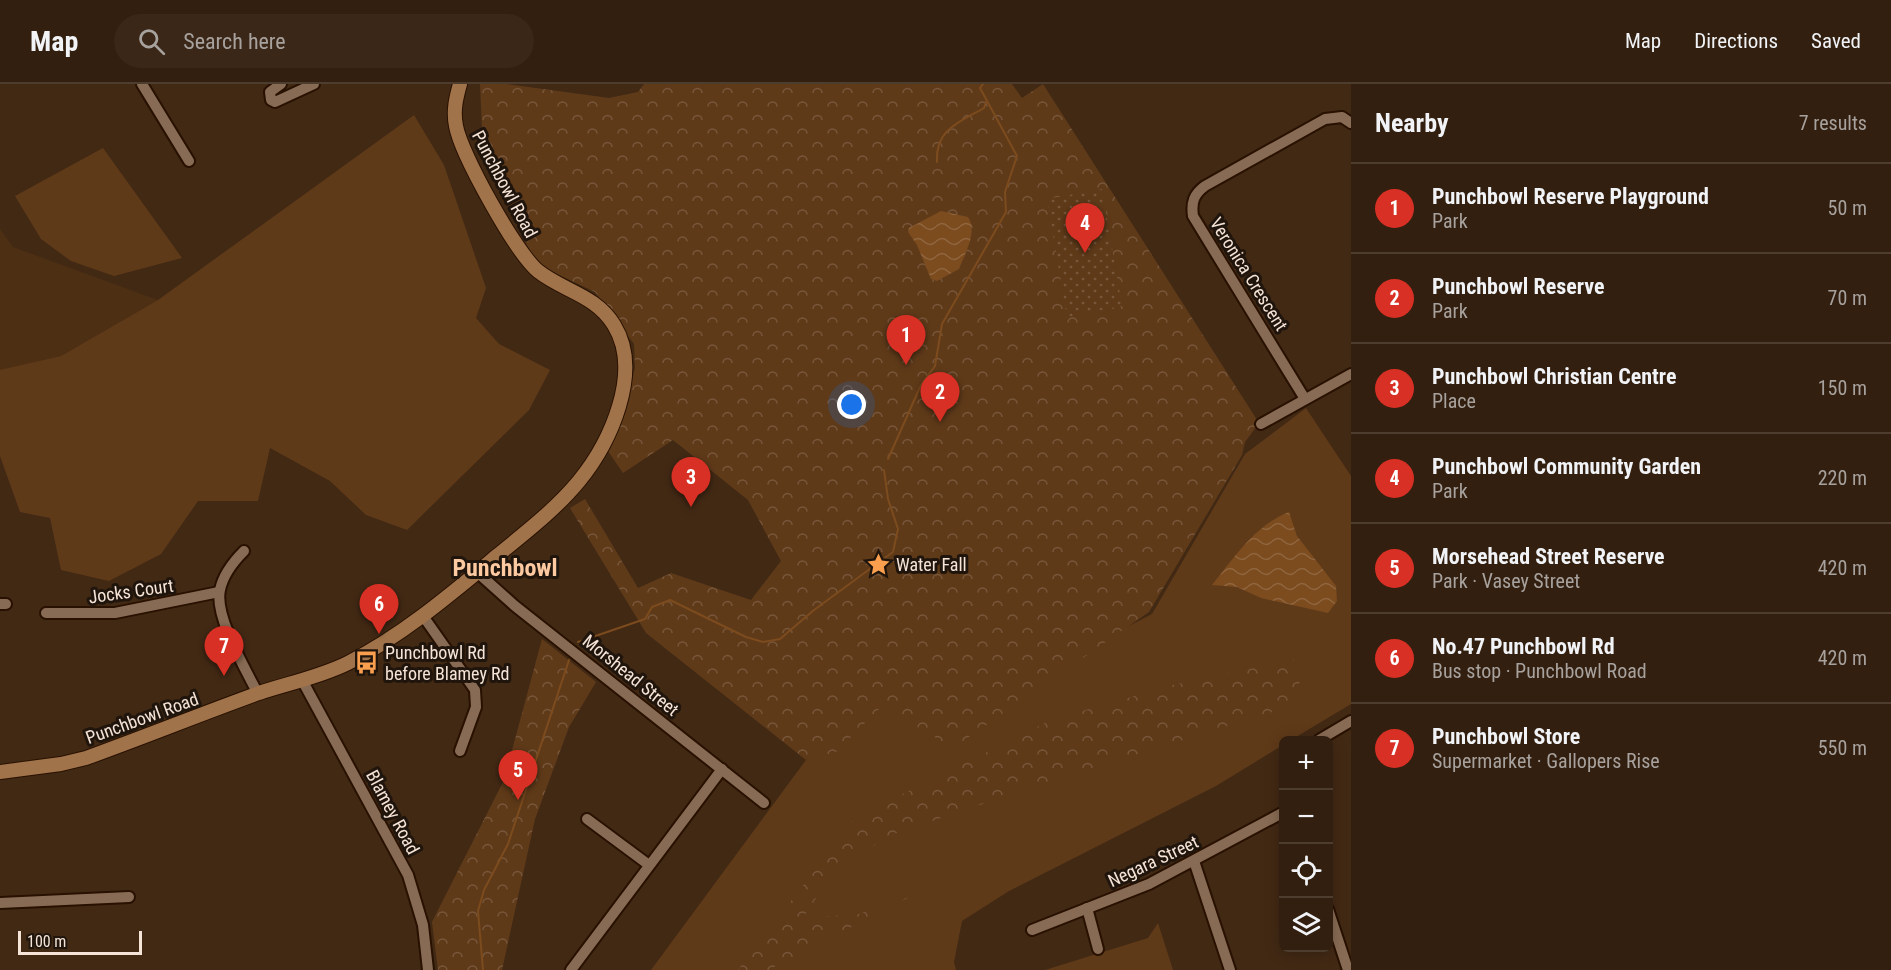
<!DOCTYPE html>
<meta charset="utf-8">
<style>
body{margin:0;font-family:"Roboto Condensed",sans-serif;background:#3a2718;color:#f1f3f6}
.controls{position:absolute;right:18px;bottom:18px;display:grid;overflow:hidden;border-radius:9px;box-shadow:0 3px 15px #0003}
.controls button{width:54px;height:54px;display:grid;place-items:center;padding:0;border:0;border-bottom:2px solid #4d3d2f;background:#321f0f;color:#f1f3f6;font:30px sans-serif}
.scale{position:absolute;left:18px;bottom:15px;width:124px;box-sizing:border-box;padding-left:6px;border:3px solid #f5e4d7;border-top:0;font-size:16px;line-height:21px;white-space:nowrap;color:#f5e4d7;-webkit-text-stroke:4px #20150c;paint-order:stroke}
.you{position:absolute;left:852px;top:321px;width:21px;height:21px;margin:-15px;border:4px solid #fff;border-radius:50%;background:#1a73e8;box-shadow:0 0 0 9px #1a73e833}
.badge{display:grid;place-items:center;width:39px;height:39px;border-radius:50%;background:#d93025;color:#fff;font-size:20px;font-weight:700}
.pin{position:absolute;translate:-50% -50px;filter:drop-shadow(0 2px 3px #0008)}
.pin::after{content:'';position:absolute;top:32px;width:21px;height:18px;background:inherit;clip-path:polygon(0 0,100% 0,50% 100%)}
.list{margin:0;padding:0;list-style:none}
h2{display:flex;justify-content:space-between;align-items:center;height:78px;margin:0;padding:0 24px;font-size:26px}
h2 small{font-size:20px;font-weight:400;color:#a8a29e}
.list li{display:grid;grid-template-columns:39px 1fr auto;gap:18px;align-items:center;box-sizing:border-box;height:90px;padding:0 24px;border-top:2px solid #4d3d2f}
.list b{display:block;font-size:22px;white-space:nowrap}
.list p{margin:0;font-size:20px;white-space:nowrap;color:#a8a29e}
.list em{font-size:20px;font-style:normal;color:#a8a29e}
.icon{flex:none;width:33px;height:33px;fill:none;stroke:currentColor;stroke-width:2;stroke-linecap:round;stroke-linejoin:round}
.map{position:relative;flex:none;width:1351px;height:886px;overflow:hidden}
header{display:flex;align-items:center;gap:36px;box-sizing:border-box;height:84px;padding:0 30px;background:#321f0f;border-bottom:2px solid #4d3d2f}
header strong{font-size:28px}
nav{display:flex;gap:33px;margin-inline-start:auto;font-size:21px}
.search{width:420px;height:54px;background:#3a2718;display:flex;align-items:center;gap:15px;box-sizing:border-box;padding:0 21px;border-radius:33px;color:#a8a29e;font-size:22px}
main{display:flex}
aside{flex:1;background:#321f0f}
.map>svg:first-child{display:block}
</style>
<header>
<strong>Map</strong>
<div class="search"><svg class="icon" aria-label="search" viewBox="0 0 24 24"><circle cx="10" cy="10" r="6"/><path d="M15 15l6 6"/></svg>Search here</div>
<nav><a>Map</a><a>Directions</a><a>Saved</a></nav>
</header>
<main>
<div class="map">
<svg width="1351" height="886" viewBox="0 0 1351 886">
<defs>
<pattern id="forest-crowns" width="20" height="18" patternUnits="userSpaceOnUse" patternTransform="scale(1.5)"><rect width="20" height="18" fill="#5f3a19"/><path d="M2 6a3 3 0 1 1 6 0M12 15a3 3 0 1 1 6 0" fill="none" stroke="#77563a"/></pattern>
<pattern id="garden-dots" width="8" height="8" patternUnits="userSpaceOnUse" patternTransform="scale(1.5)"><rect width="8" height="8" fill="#5f3a19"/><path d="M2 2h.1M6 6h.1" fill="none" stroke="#77563a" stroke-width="1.8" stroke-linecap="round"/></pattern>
<pattern id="water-waves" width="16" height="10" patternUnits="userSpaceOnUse" patternTransform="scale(1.5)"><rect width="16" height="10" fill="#7c4b1e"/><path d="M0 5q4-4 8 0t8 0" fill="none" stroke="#8f653e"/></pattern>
</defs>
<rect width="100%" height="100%" fill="#422914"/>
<polygon fill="#4d2f13" points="0,145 13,163 158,216 61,272 0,287"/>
<g fill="#5f3a19">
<polygon points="414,31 444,81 486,204 476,234 499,260 550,286 529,326 407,446 366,431 330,397 270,364 258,417 198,417 161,470 109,497 61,486 50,434 20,428 0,372 0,286 61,272 158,216"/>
<polygon points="103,64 182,174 114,192 71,177 41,155 15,112"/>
<polygon points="1306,324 1351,392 1351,620 1291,656 1284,656 1283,661 1216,702 1009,807 962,837 954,878 956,886 651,886 865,596 939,640 1152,530 1245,370"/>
<polygon points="1158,839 1173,886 1045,886 1148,854"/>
</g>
<g fill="url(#forest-crowns)">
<polygon points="480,0 506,0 609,14 638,8 644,0 1012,0 1022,14 1043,0 1259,339 1245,358 1242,371 1149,528 953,664 882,622 833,671 813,667 806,676 646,549 570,424 585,415 638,504 671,489 751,516 781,477 748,416 673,356 623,389 608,367 622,337 635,284 634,260 595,208 536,180 496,95 498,93 483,67"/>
<polygon points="542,555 596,598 569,643 535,735 502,886 438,886 432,838 504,696"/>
<polygon points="1301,574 1298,620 1045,699 888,752 832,790 803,834 859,830 923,806 768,886 738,886 855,734 1051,636 1173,601"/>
</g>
<polygon fill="url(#garden-dots)" points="1102,105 1122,222 1067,233 1047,115"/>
<g fill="url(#water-waves)">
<path d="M 941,127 L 968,133 C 978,148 965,169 959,185 L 937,197 L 931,195 L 917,161 L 908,148 L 909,144 Z"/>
<path d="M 1289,428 L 1297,452 L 1336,502 L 1337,517 L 1328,529 L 1261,514 L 1237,503 L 1212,501 C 1234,474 1255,441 1289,428 Z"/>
</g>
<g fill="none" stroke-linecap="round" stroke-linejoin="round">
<g stroke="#7c4b1e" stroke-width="2">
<path d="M 937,78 C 935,45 960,38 984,24 L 986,18"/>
<polyline points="888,375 921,301 935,282 942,240 1006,128 1005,108 1017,72 980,4 983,0"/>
<polyline points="578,558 645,535 652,523 670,516 746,553 763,558 780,555 814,526 893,468 898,445 888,415 884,386"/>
<polyline points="483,886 478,827 484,806 508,760 569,576"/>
</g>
<defs>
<g id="street">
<polyline points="142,0 189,77"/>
<polyline points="281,0 270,8 271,16 275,18 314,0"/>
<path d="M 1305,315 L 1193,132 C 1191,118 1194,110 1205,102 L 1325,35 L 1342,33 L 1351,39"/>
<polyline points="1261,340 1351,290"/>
<path d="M 244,467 C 233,478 223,491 220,506 C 214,532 246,586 258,610"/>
<polyline points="477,488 515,522 764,719"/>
<polyline points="0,520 6,520"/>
<polyline points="46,529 115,529 219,508"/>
<polyline points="423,532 475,606 476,623 460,667"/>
<polyline points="302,596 408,791 423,841 428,886"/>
<polyline points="1319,656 1351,637"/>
<polyline points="587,735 649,781"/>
<polyline points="1194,777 1230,886"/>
<polyline points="0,819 129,813"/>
<polyline points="1087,824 1098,865"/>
<polyline points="1328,825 1348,886"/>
<polyline points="1032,846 1149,800 1284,728"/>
<polyline points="571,886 722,685"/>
</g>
<path id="secondary" d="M 0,688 L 61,680 L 86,674 C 144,653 201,630 259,609 C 289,599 320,593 348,579 C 403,551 451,510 498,471 C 526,448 556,425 579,397 C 610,359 643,288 614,241 C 596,211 563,207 538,187 C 516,169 461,70 456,42 C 453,27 456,14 460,0"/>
</defs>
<use href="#street" stroke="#281100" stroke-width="14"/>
<use href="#secondary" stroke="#281100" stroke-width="16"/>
<use href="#street" stroke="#886b54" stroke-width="10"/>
<use href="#secondary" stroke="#a1734a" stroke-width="14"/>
</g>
<defs>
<symbol id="sight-bare" viewBox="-9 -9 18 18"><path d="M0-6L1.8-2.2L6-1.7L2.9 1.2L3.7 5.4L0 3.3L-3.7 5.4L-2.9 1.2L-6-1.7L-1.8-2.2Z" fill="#fa9f4e" stroke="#20150c" stroke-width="2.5" paint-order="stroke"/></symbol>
<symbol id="bus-bare" viewBox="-9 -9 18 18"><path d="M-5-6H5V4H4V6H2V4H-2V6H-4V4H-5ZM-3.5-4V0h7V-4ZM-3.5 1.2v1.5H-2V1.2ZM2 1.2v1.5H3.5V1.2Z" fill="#fa9f4e" stroke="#20150c" stroke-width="2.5" paint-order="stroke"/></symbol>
</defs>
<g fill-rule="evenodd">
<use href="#sight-bare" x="862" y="464" width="33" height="33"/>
<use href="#bus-bare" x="350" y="562" width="33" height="33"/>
</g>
<g text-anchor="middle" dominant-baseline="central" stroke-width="6" stroke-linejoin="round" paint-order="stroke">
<g font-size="18" fill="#f5e4d7" stroke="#20150c">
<text transform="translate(505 100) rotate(62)">Punchbowl Road</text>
<text transform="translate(1249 190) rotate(58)">Veronica Crescent</text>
<text transform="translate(131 507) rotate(-8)">Jocks Court</text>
<text transform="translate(631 591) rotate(39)">Morshead Street</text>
<text transform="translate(142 634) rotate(-20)">Punchbowl Road</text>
<text transform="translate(393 728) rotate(62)">Blamey Road</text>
<text transform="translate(1153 777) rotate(-25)">Negara Street</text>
</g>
<g font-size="18" fill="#f5e4d7" stroke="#20150c" text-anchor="start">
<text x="896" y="480">Water Fall</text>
<text x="385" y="568">Punchbowl Rd<tspan x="385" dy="21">before Blamey Rd</tspan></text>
</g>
<g font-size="24" font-weight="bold" fill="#fdc9a0" stroke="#20150c">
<text x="505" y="484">Punchbowl</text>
</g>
</g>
</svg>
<div class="controls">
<button>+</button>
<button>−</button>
<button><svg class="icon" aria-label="locate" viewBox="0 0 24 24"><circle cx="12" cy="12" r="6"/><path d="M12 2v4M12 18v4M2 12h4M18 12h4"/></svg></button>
<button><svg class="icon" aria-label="layers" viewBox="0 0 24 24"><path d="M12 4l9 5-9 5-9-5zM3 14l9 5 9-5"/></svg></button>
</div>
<div class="scale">100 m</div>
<div class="you"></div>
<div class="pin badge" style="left:906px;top:281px">1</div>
<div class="pin badge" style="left:940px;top:338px">2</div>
<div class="pin badge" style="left:691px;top:423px">3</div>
<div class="pin badge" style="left:1085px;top:169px">4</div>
<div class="pin badge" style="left:518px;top:716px">5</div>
<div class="pin badge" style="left:379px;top:550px">6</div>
<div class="pin badge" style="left:224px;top:592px">7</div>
</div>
<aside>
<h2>Nearby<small>7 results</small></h2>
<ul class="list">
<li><span class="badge">1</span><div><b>Punchbowl Reserve Playground</b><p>Park</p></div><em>50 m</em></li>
<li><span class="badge">2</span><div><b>Punchbowl Reserve</b><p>Park</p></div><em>70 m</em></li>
<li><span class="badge">3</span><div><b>Punchbowl Christian Centre</b><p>Place</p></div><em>150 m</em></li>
<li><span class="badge">4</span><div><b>Punchbowl Community Garden</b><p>Park</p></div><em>220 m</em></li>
<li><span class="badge">5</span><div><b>Morsehead Street Reserve</b><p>Park · Vasey Street</p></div><em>420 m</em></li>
<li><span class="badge">6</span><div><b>No.47 Punchbowl Rd</b><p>Bus stop · Punchbowl Road</p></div><em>420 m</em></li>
<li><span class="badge">7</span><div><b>Punchbowl Store</b><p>Supermarket · Gallopers Rise</p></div><em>550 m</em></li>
</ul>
</aside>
</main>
